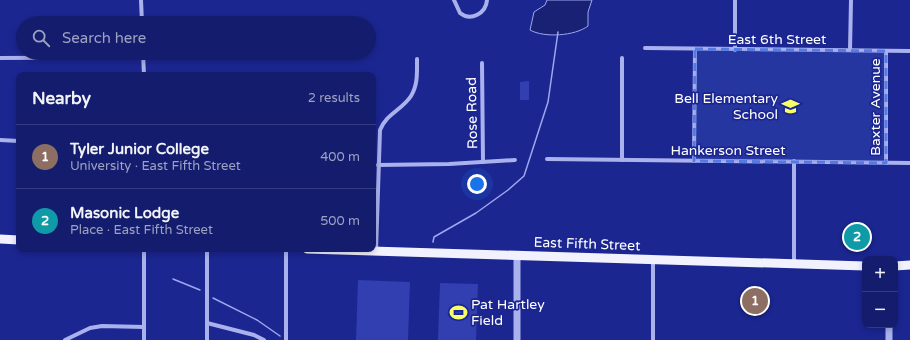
<!DOCTYPE html>
<meta charset="utf-8">
<style>
body{margin:0;font-family:"Varela Round",sans-serif;background:#212975;color:#f1f3f6}
.controls{position:absolute;right:12px;bottom:12px;display:grid;overflow:hidden;border-radius:8px;box-shadow:0 2px 6px #0003}
.controls button{width:36px;height:36px;display:grid;place-items:center;padding:0;border:0;border-bottom:1px solid #333a80;background:#141c6d;color:#f1f3f6;font:20px sans-serif}
.you{position:absolute;left:477px;top:184px;width:14px;height:14px;margin:-10px;border:3px solid #fff;border-radius:50%;background:#1a73e8;box-shadow:0 0 0 6px #1a73e833}
.badge{display:grid;place-items:center;width:26px;height:26px;border-radius:50%;background:#bca0f2;color:#fff;font-size:13px;font-weight:700}
.pin{position:absolute;translate:-50% -50%;border:2px solid #fff;box-shadow:0 1px 4px #0006}
.list{margin:0;padding:0;list-style:none}
h2{display:flex;justify-content:space-between;align-items:center;height:52px;margin:0;padding:0 16px;font-size:17px}
h2 small{font-size:13px;font-weight:400;color:#9da1c2}
.list li{display:grid;grid-template-columns:26px 1fr auto;gap:12px;align-items:center;box-sizing:border-box;height:64px;padding:0 16px;border-top:1px solid #333a80}
.list b{display:block;font-size:15px;white-space:nowrap}
.list p{margin:0;font-size:13px;white-space:nowrap;color:#9da1c2}
.list em{font-size:13px;font-style:normal;color:#9da1c2}
.icon{flex:none;width:22px;height:22px;fill:none;stroke:currentColor;stroke-width:2;stroke-linecap:round;stroke-linejoin:round}
.map{position:relative;flex:none;width:910px;height:340px;overflow:hidden}
.search{position:absolute;background:#141c6d;box-shadow:0 2px 6px #0003;left:16px;top:16px;width:360px;height:44px;display:flex;align-items:center;gap:10px;box-sizing:border-box;padding:0 14px;border-radius:22px;color:#9da1c2;font-size:15px}
.panel{position:absolute;background:#141c6d;box-shadow:0 2px 6px #0003;left:16px;top:72px;width:360px;height:180px;border-radius:8px}
.map>svg:first-child{display:block}
</style>
<div class="map">
<svg width="910" height="340" viewBox="0 0 910 340">
<rect width="100%" height="100%" fill="#1b2691"/>
<g fill="#323fb0">
<polygon points="529,81 529,100 520,100 520,82"/>
<polygon points="358,280 410,282 408,340 356,340"/>
<polygon points="440,283 478,284 476,340 438,340"/>
</g>
<path fill="#192174" stroke="#9ea8f0" d="M 547,0 L 592,0 L 588,12 L 588,26 C 575,36 544,38 530,30 L 534,12 L 545,5 Z"/>
<g fill="none" stroke-linecap="round" stroke-linejoin="round">
<g stroke="#9ea8f0" stroke-width="1.5">
<polyline points="433,242 434,237 476,213 508,190 524,176 548,102 558,32"/>
<polyline points="173,279 200,290"/>
<polyline points="213,298 257,320 280,336"/>
</g>
<g stroke="#aab2ee" stroke-width="4">
<polyline points="141,0 142,23"/>
<path d="M 454,0 L 460,13 C 471,22 486,13 487,0"/>
<polyline points="645,48 910,51"/>
<polyline points="735,50 735,0"/>
<polyline points="850,50 851,0"/>
<polyline points="143,53 144,75"/>
<polyline points="0,58 172,57"/>
<polyline points="622,58 622,160"/>
<polyline points="482,63 483,162"/>
<polyline points="0,140 19,141"/>
<polyline points="547,159 910,163"/>
<polyline points="694,161 695,49"/>
<polyline points="886,163 886,51"/>
<polyline points="378,165 449,164 515,160"/>
<polyline points="144,249 144,340"/>
<path d="M 376,251 L 380,130 C 386,114 402,110 411,96 C 418,85 417,72 417,59"/>
<polyline points="653,260 653,340"/>
<polyline points="794,264 794,161"/>
<polyline points="207,323 254,335 264,340"/>
<polyline points="65,340 90,328 102,326 144,327"/>
<polyline points="207,340 207,249"/>
<polyline points="286,340 286,249"/>
</g>
<g stroke="#aab2ee" stroke-width="7">
<polyline points="517,256 517,340"/>
<polyline points="889,325 889,340"/>
</g>
<g stroke="#f2f2ff" stroke-width="9">
<polyline points="0,239 19,240"/>
<polyline points="307,249 865,266"/>
<polyline points="895,266 910,265"/>
</g>
</g>
<path fill="#567ae2" fill-opacity="0.2" stroke="#567ae2" stroke-width="3" stroke-dasharray="8 5" stroke-linejoin="round" d="M 695,49 L 886,51 L 886,163 L 694,161 Z"/>
<defs>
<symbol id="school-bare" viewBox="-9 -9 18 18"><path d="M0-5L7-2L0 1L-7-2ZM-4 1L0 2.5L4 1V4Q0 6-4 4Z" fill="#f7ff68" stroke="#1b2691" stroke-width="2.5" paint-order="stroke"/></symbol>
<symbol id="stadium-bare" viewBox="-9 -9 18 18"><path d="M0-5a6.5 5 0 1 0 0 10a6.5 5 0 1 0 0-10ZM-3.5-1.8h7v3.6h-7Z" fill="#f7ff68" stroke="#1b2691" stroke-width="2.5" paint-order="stroke"/></symbol>
</defs>
<g fill-rule="evenodd">
<use href="#school-bare" x="778" y="94" width="25" height="25"/>
<use href="#stadium-bare" x="446" y="300" width="25" height="25"/>
</g>
<g text-anchor="middle" dominant-baseline="central" stroke-width="3.5" stroke-linejoin="round" paint-order="stroke">
<g font-size="14" fill="#fff" stroke="#1b2691">
<text x="777" y="39">East 6th Street</text>
<text transform="translate(875 107) rotate(-90)">Baxter Avenue</text>
<text transform="translate(472 113) rotate(-91)">Rose Road</text>
<text x="728" y="150">Hankerson Street</text>
<text transform="translate(587 244) rotate(2)">East Fifth Street</text>
</g>
<g font-size="14" fill="#fff" stroke="#1b2691" text-anchor="end">
<text x="778" y="98">Bell Elementary<tspan x="778" dy="16">School</tspan></text>
<text x="471" y="304" text-anchor="start">Pat Hartley<tspan x="471" dy="16">Field</tspan></text>
</g>
</g>
</svg>
<div class="controls">
<button>+</button>
<button>−</button>
</div>
<div class="you"></div>
<div class="pin badge" style="left:755px;top:301px;background:#8d6e63">1</div>
<div class="pin badge" style="left:857px;top:237px;background:#0f9aa8">2</div>
<div class="search"><svg class="icon" aria-label="search" viewBox="0 0 24 24"><circle cx="10" cy="10" r="6"/><path d="M15 15l6 6"/></svg>Search here</div>
<section class="panel">
<h2>Nearby<small>2 results</small></h2>
<ul class="list">
<li><span class="badge" style="background:#8d6e63">1</span><div><b>Tyler Junior College</b><p>University · East Fifth Street</p></div><em>400 m</em></li>
<li><span class="badge" style="background:#0f9aa8">2</span><div><b>Masonic Lodge</b><p>Place · East Fifth Street</p></div><em>500 m</em></li>
</ul>
</section>
</div>
